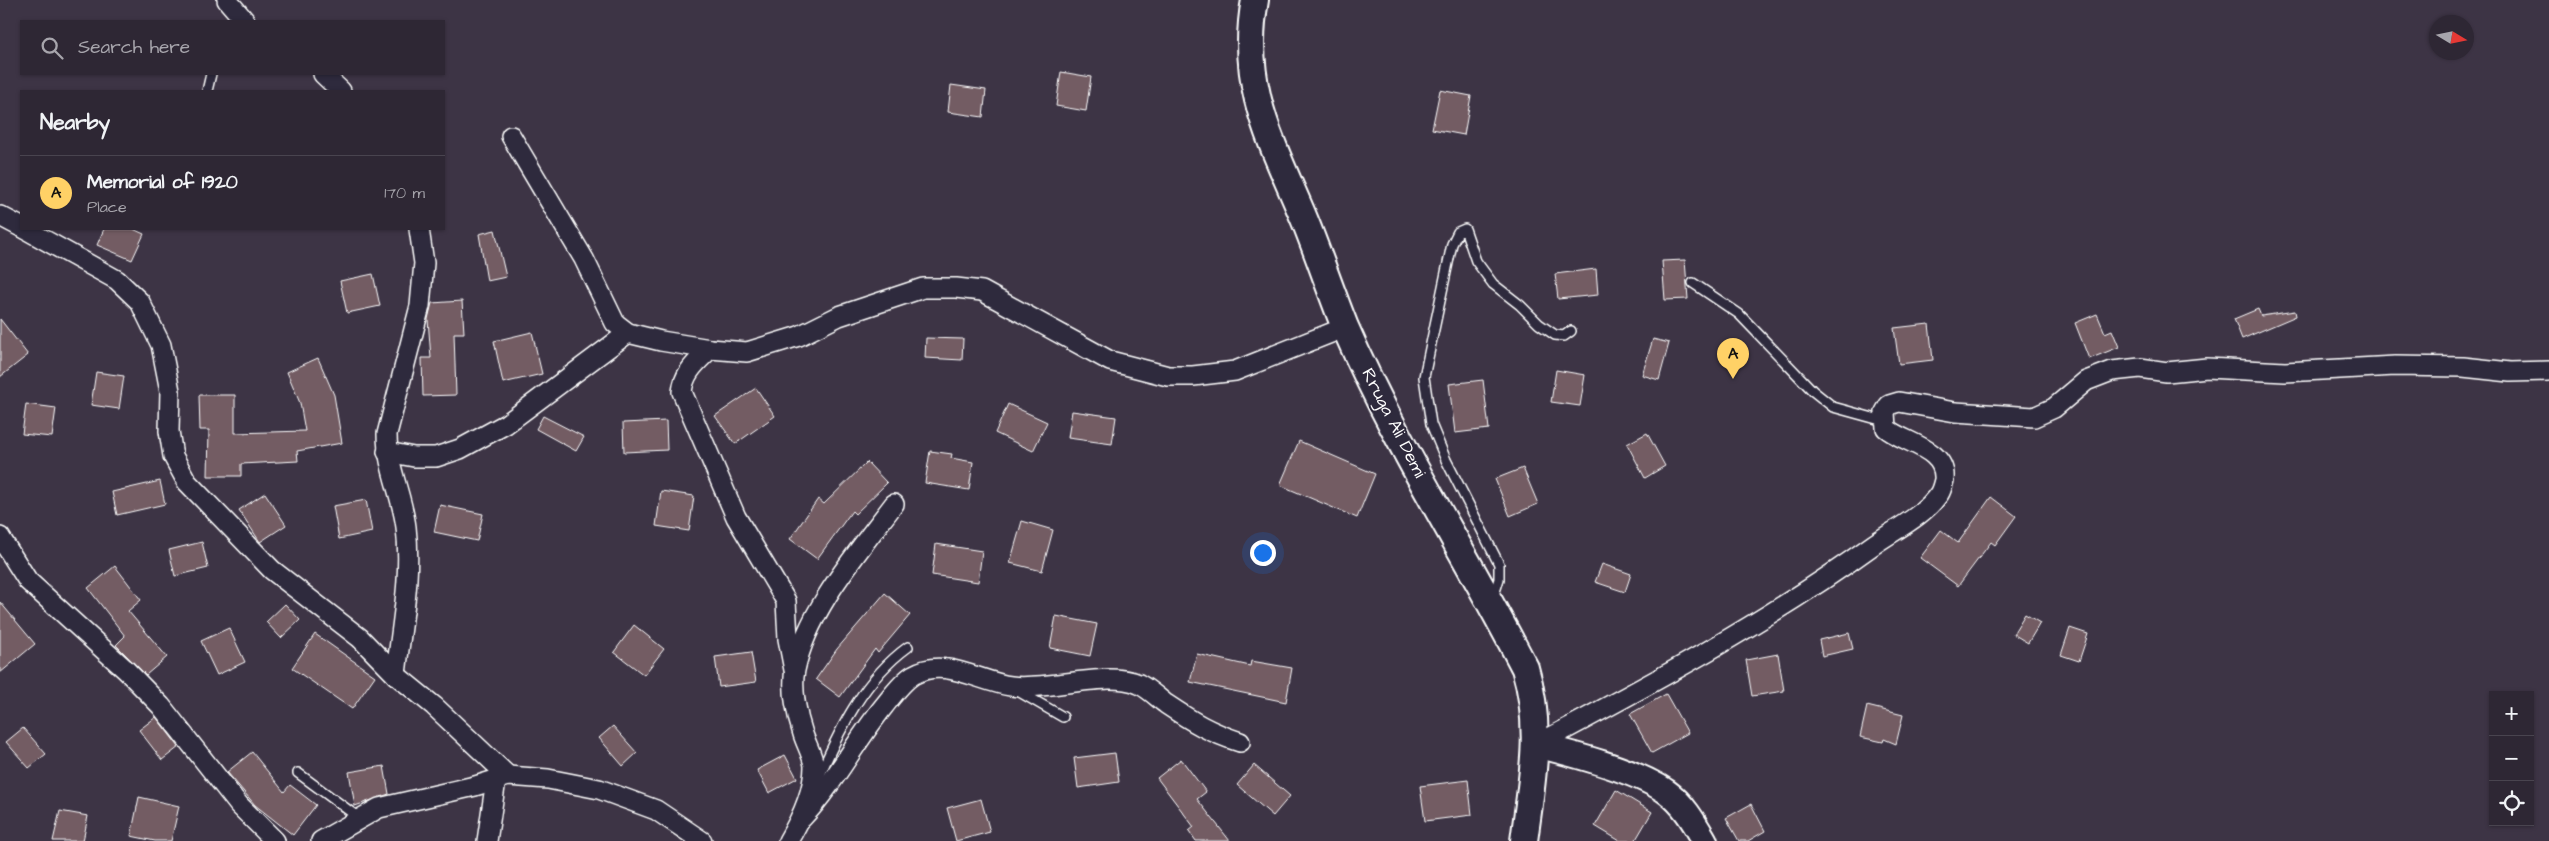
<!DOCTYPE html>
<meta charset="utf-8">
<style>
body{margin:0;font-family:"Architects Daughter",sans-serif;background:#3a3340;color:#f1f3f6}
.controls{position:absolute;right:15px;bottom:15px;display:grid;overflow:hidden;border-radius:0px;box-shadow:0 1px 4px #0004}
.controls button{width:45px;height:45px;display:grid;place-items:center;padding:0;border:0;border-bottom:1px solid #49444f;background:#2e2734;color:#f1f3f6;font:25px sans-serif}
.compass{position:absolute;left:2429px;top:15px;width:45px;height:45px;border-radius:50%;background:#2e2734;box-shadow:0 1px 4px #0004;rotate:100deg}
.you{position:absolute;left:1262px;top:552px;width:18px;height:18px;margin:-12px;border:4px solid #fff;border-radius:50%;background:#1a73e8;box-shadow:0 0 0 8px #1a73e833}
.badge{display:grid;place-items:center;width:32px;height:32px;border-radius:50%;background:#ffd166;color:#111;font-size:16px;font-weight:700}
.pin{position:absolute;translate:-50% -41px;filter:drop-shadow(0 1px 2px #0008)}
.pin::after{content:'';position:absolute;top:26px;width:18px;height:15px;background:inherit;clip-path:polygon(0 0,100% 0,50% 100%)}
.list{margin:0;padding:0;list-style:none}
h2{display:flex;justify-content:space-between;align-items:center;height:65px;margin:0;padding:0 20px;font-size:21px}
h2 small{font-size:16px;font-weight:400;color:#a7a5ac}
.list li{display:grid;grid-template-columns:32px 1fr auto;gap:15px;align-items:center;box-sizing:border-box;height:75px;padding:0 20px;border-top:1px solid #49444f}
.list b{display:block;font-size:19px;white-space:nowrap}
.list p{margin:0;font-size:16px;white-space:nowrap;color:#a7a5ac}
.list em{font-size:16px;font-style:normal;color:#a7a5ac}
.icon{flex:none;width:28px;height:28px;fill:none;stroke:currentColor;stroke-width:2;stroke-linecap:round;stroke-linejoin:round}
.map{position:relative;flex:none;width:2549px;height:841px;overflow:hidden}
.search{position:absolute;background:#2e2734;box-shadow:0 1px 4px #0004;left:20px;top:20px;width:425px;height:55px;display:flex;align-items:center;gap:12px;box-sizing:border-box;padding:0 18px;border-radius:0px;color:#a7a5ac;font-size:19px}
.panel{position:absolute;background:#2e2734;box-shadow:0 1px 4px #0004;left:20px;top:90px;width:425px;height:140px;border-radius:0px}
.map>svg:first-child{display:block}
</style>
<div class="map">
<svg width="2549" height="841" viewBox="0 0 2549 841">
<rect width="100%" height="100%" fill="#3d3445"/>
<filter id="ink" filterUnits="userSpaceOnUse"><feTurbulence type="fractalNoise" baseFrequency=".02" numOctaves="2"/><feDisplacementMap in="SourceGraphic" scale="10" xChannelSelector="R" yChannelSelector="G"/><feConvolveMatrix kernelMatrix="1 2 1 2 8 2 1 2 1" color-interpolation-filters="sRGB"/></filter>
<g filter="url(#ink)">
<g fill="#735b64" stroke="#fff">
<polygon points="1061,72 1091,77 1086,111 1056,106"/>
<polygon points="951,85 986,90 983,117 948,112"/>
<polygon points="1440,90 1471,96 1464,135 1432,129"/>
<polygon points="104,229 133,229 144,234 132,260 97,245"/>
<polygon points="495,230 506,277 487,281 479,234"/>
<polygon points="1685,260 1688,299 1665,300 1662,261"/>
<polygon points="1596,269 1598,295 1558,299 1555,274"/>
<polygon points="373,274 380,306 347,313 340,281"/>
<polygon points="462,301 464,333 454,333 456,395 423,396 422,358 431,358 428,319 432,303"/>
<polygon points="2258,309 2261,316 2295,311 2296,316 2242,339 2234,319"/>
<polygon points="2097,314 2105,333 2112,330 2119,347 2089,359 2075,323"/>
<polygon points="0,319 28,355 0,377"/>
<polygon points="1929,324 1933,360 1899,364 1894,328"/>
<polygon points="532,332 542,374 503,383 494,341"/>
<polygon points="926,338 963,339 962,360 925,358"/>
<polygon points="1653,339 1669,343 1659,380 1642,375"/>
<polygon points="318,358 334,395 342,443 297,451 298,461 241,464 241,476 208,476 209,430 200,430 199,395 235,395 235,433 305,431 300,403 287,372"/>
<polygon points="1556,370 1585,375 1580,406 1551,402"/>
<polygon points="96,372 124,376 119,409 91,405"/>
<polygon points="1483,380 1489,429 1455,433 1449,384"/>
<polygon points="756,388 775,416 735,444 715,416"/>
<polygon points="26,404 56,408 52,437 22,434"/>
<polygon points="1008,404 1047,422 1033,451 995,433"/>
<polygon points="1072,411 1116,417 1112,444 1068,438"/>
<polygon points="543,416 584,437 576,451 536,429"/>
<polygon points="666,421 667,450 624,452 623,423"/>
<polygon points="1647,433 1665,466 1645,478 1627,444"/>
<polygon points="1299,441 1375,474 1357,518 1280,485"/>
<polygon points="930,451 952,454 951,458 973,462 969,490 925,483"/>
<polygon points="867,462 887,483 855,514 852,511 817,559 790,539 818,499 824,504"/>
<polygon points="1523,468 1538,504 1510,516 1495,479"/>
<polygon points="160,481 165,504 117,515 112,492"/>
<polygon points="661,491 694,496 689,531 656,526"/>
<polygon points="265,493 286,525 260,542 239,510"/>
<polygon points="1991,497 2016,516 1995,545 1991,542 1958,586 1920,558 1941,530 1958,543"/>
<polygon points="366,500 372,532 339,539 333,506"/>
<polygon points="440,505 483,514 477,541 434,532"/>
<polygon points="1022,521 1053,530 1042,571 1010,563"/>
<polygon points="202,542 208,568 175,576 169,550"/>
<polygon points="936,544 982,551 978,582 932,575"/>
<polygon points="1602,564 1631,574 1625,592 1595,582"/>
<polygon points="115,566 141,600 128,611 167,657 146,675 116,645 125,636 88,588"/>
<polygon points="885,593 910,615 878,653 875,649 840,697 816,679 837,649"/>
<polygon points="0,602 35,644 0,673"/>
<polygon points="285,604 300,620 281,638 266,622"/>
<polygon points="2025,614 2040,623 2028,643 2013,634"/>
<polygon points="1056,616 1097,624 1090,656 1050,648"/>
<polygon points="634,625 664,649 644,675 614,652"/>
<polygon points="229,628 245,662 217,675 201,641"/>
<polygon points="2070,628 2088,634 2079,661 2061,655"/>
<polygon points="1849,633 1853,649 1822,656 1819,640"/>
<polygon points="315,634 375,676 352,709 292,668"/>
<polygon points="751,652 756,682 719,687 715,657"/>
<polygon points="1197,654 1250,666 1251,661 1292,668 1286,702 1190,682"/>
<polygon points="1778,654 1784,691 1752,696 1746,660"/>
<polygon points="1666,694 1688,733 1652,753 1630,714"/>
<polygon points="1867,706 1903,715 1896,744 1884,739 1883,742 1860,737"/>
<polygon points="156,717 179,747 162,760 139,730"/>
<polygon points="613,726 637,753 623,766 599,738"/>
<polygon points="23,728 46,754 29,768 6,742"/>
<polygon points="252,752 284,792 290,785 316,805 293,835 255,805 227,772"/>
<polygon points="1115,753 1119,782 1078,788 1074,758"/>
<polygon points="785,755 797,778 769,793 757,770"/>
<polygon points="1181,759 1206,792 1197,799 1230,841 1196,841 1189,831 1194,827 1157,778"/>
<polygon points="1254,765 1290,796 1273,816 1237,785"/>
<polygon points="384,766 389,794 355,806 349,772"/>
<polygon points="1468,780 1472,815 1425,821 1420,786"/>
<polygon points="1616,790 1652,812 1635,841 1620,841 1595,826"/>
<polygon points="139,797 179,806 171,841 155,841 131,836"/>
<polygon points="981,799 990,832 956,841 947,808"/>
<polygon points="1751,804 1765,831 1748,841 1739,841 1726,818"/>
<polygon points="60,811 88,816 83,841 53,841"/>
</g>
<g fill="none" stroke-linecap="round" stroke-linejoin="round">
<defs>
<g id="service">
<polyline points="207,91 211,74"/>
<polyline points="1693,283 1739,314 1813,391 1833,407 1884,421"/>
<polyline points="1493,598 1499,579 1499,564 1446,460 1431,424 1424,377 1452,244 1458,232 1465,229 1476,261 1493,284 1520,305 1539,324 1555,335 1564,336 1571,331"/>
<polyline points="1018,691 1063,717"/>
<polyline points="298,773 359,818"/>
<path d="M 819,777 C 840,728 865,678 908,647"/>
</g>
<g id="minor">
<polyline points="227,0 245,21"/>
<polyline points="323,74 341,91"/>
<polyline points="511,136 584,259 615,323 628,333 661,341 710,349 747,352 799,336 839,316 923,288 956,288 982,291 1110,361 1168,376 1193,376 1235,371 1346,327"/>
<polyline points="0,216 21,227"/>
<polyline points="25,229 117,280 140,302 161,345 170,391 169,431 173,456 187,482 272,570 360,638 396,675 434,706 508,776"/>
<path d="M 710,349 C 696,363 684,372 682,392 L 736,517 L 786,601 L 788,639 L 794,670"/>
<polyline points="387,452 414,457 436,457 460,449 506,424 628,333"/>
<polyline points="0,537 28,581 126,670 161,706 239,805 275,841"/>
<path d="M 396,675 C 401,626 412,577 406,527 C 402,495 387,467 387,434 L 420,306 L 424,263 L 419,229"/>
<path d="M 1536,745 C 1651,684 1767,622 1873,545 C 1894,530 1924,516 1939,494 C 1941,491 1943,484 1944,480 C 1947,448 1903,443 1886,428 L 1885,412 L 1889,405 L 1899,402 L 1955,412 L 2034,417 L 2054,408 L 2086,381 L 2112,371 L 2140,368 L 2167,372 L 2207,368 L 2285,372 L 2395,366 L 2463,367 L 2510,372 L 2549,371"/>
<path d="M 802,818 C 834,784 855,742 884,706 C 892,696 902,682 913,675 C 944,656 979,682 1011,686 C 1049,691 1106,670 1139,684 C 1149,689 1158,698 1166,704 C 1193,722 1209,732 1240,742"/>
<polyline points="321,841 379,808 475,786 508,776 548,779 599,789 656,810 702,841"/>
<polyline points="487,841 496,780"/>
<path d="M 788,841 C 801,819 814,793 814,766 C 813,756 806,744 803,734 C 797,716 791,689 795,670 C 807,611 858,552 894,504"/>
</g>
<path id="tertiary" d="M 1536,745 C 1573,754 1636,770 1667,792 C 1684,804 1695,824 1705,841"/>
<path id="secondary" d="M 1255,0 C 1239,87 1273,144 1305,221 C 1319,256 1331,292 1345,327 C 1396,445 1466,554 1525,668 C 1543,729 1532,779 1524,841"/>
</defs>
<use href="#service" stroke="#fff" stroke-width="12"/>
<use href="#minor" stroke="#fff" stroke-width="22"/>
<use href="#tertiary" stroke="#fff" stroke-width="28"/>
<use href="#secondary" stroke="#fff" stroke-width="30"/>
<use href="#service" stroke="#2f2a3d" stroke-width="9"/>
<use href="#minor" stroke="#2f2a3d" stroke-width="19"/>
<use href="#tertiary" stroke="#2f2a3d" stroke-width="24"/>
<use href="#secondary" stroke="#2f2a3d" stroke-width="26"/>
</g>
</g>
<g text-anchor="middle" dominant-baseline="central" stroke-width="4" stroke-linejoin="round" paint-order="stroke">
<g font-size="18" fill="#fff" stroke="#2f2a3d">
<text transform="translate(1394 423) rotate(63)">Rruga Ali Demi</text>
</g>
</g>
</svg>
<div class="controls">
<button>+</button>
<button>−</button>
<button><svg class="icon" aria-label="locate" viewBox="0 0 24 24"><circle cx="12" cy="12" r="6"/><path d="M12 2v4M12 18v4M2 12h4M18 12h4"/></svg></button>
</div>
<svg class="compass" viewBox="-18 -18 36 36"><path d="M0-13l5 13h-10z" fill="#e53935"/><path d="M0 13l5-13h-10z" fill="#a7a5ac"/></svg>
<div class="you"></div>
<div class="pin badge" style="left:1733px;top:379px">A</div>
<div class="search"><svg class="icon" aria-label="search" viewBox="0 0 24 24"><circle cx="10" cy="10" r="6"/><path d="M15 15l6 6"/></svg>Search here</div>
<section class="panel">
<h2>Nearby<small></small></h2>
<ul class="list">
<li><span class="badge">A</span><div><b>Memorial of 1920</b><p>Place</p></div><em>170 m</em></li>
</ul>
</section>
</div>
